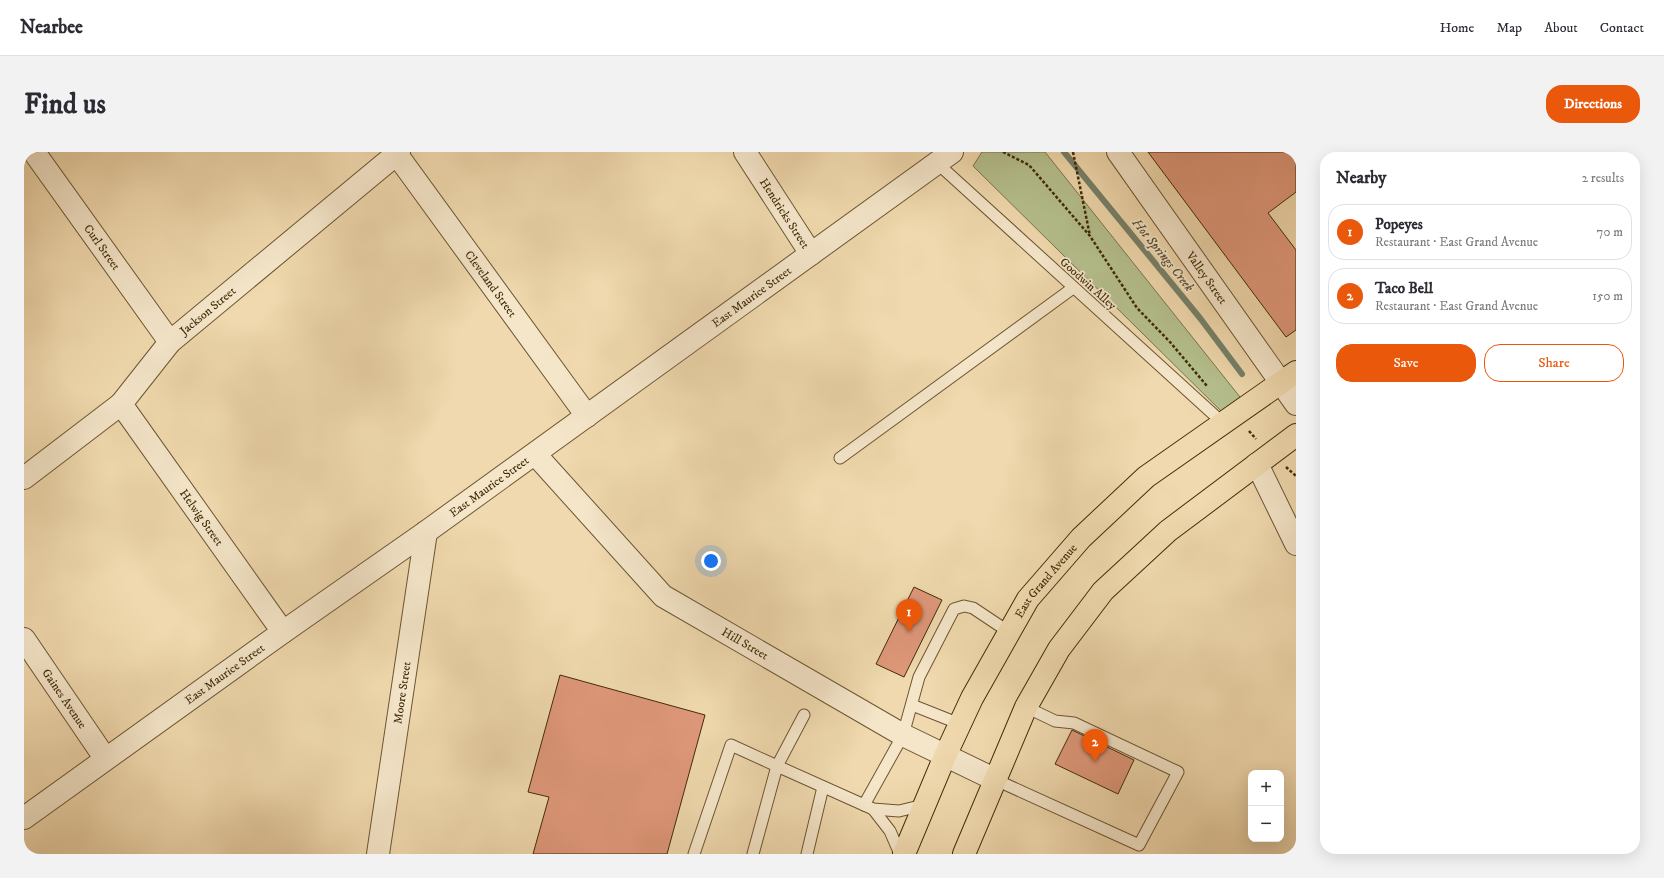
<!DOCTYPE html>
<meta charset="utf-8">
<style>
body{margin:0;font-family:"IM FELL DW Pica",serif;background:#f2f2f3;color:#2b2b33}
.controls{position:absolute;right:12px;bottom:12px;display:grid;overflow:hidden;border-radius:8px;box-shadow:0 4px 16px #0002}
.controls button{width:36px;height:36px;display:grid;place-items:center;padding:0;border:0;border-bottom:1px solid #e1e1e2;background:#fff;color:#2b2b33;font:20px sans-serif}
.you{position:absolute;left:687px;top:409px;width:14px;height:14px;margin:-10px;border:3px solid #fff;border-radius:50%;background:#1a73e8;box-shadow:0 0 0 6px #1a73e833}
.badge{display:grid;place-items:center;width:26px;height:26px;border-radius:50%;background:#ea580c;color:#fff;font-size:13px;font-weight:700}
.pin{position:absolute;translate:-50% -33px;filter:drop-shadow(0 1px 2px #0008)}
.pin::after{content:'';position:absolute;top:21px;width:14px;height:12px;background:inherit;clip-path:polygon(0 0,100% 0,50% 100%)}
.list{margin:0;padding:0;list-style:none}
h2{display:flex;justify-content:space-between;align-items:center;height:52px;margin:0;padding:0 16px;font-size:17px}
h2 small{font-size:13px;font-weight:400;color:#7c7c81}
.list li{display:grid;grid-template-columns:26px 1fr auto;gap:12px;align-items:center;box-sizing:border-box;height:56px;margin:0 8px 8px;padding:0 8px;border:1px solid #e1e1e2;border-radius:16px}
.list b{display:block;font-size:15px;white-space:nowrap}
.list p{margin:0;font-size:13px;white-space:nowrap;color:#7c7c81}
.list em{font-size:13px;font-style:normal;color:#7c7c81}
.actions{display:flex;gap:8px;padding:12px 16px}
.actions a{flex:1;padding:9px 0;border:1px solid #ea580c;border-radius:16px;text-align:center;font-size:14px;color:#ea580c}
.actions .main{background:#ea580c;color:#fff}
.map{position:relative;flex:none;width:1272px;height:702px;overflow:hidden;border-radius:16px}
header{display:flex;align-items:center;gap:24px;box-sizing:border-box;height:56px;padding:0 20px;background:#fff;border-bottom:1px solid #e1e1e2}
header strong{font-size:19px}
nav{display:flex;gap:22px;margin-inline-start:auto;font-size:14px}
.intro{display:flex;align-items:center;justify-content:space-between;box-sizing:border-box;height:96px;padding:0 24px}
h1{margin:0;font-size:28px}
.button{padding:10px 18px;border-radius:16px;background:#ea580c;color:#fff;font-size:14px;font-weight:700}
main{display:flex;gap:24px;padding:0 24px}
aside{flex:1;background:#fff;border-radius:16px;box-shadow:0 4px 16px #0002}
.map>svg:first-child{display:block}
</style>
<header>
<strong>Nearbee</strong>
<nav><a>Home</a><a>Map</a><a>About</a><a>Contact</a></nav>
</header>
<div class="intro"><h1>Find us</h1><a class="button">Directions</a></div>
<main>
<div class="map">
<svg width="1272" height="702" viewBox="0 0 1272 702">
<rect width="100%" height="100%" fill="#f0d9ae"/>
<filter id="stains"><feTurbulence type="fractalNoise" baseFrequency=".005" numOctaves="4"/><feColorMatrix values="0 0 0 0 .2 0 0 0 0 .09 0 0 0 0 .02 0 0 0 .5 -.17"/></filter>
<radialGradient id="worn" r=".72"><stop offset=".6" stop-color="#630" stop-opacity="0"/><stop offset="1" stop-color="#630" stop-opacity=".3"/></radialGradient>
<polygon fill="#b5c08e" stroke="#7a764c" points="958,0 1021,0 1216,245 1197,259 949,14"/>
<g fill="none" stroke-linecap="round" stroke-linejoin="round">
<polyline stroke="#76816a" stroke-width="6" points="1040,0 1176,166 1218,222"/>
</g>
<g fill="#df987a" stroke="#402b09">
<polygon points="1124,0 1272,0 1272,40 1244,61 1272,98 1272,178 1262,185"/>
<polygon points="890,435 918,448 880,525 852,512"/>
<polygon points="536,523 681,563 643,702 509,702 525,645 504,640"/>
<polygon points="1048,578 1110,608 1094,642 1031,612"/>
</g>
<g fill="none" stroke-linecap="round" stroke-linejoin="round">
<defs>
<g id="service">
<polyline points="913,11 1199,271"/>
<polyline points="816,306 1049,136"/>
<polyline points="888,553 936,572"/>
<polyline points="972,628 1115,693 1154,620 1050,571 1031,569 1002,555"/>
<polyline points="840,653 879,583 895,525 930,457 940,454 949,456 985,480"/>
<polyline points="849,657 866,679 876,702"/>
<polyline points="670,702 707,593 753,614 780,563"/>
<polyline points="729,702 753,614 849,657 875,659 900,653"/>
<polyline points="783,702 799,635"/>
</g>
<g id="minor">
<path id="s1" d="M 10,0 L 146,190"/>
<path id="s2" d="M 371,0 L 563,264"/>
<path id="s3" d="M 721,0 L 787,102"/>
<path id="s4" d="M 97,252 L 259,480"/>
<path id="s5" d="M 511,302 L 639,444 L 879,583 L 972,628"/>
<polyline points="1233,312 1272,392"/>
<path id="s6" d="M 0,326 L 97,252 L 146,190 L 375,0"/>
<path id="s7" d="M 0,487 L 81,606"/>
<path id="s8" d="M 354,702 L 402,380"/>
</g>
<g id="tertiary">
<path id="s9" d="M 1094,0 L 1272,252"/>
<path id="s10" d="M 0,666 L 259,480 L 402,380 L 928,0"/>
</g>
<g id="primary">
<path id="s11" d="M 880,702 L 921,604 L 948,546 L 1004,447 L 1057,386 L 1122,325 L 1272,220"/>
<polyline points="940,702 1002,555 1035,497 1079,439 1144,379 1272,283"/>
</g>
</defs>
<use href="#service" stroke="#6c5632" stroke-width="13"/>
<use href="#minor" stroke="#6c5632" stroke-width="24"/>
<use href="#tertiary" stroke="#6c5632" stroke-width="24"/>
<use href="#primary" stroke="#402b09" stroke-width="24"/>
<g stroke="#402b09" stroke-width="2.5" stroke-dasharray="3 2" stroke-linecap="butt">
<polyline points="979,0 1005,13 1066,84 1113,156 1146,190 1183,234"/>
<polyline points="1049,0 1066,84"/>
<polyline points="1225,279 1232,287"/>
<polyline points="1262,315 1272,324"/>
</g>
<use href="#service" stroke="#f5e6ca" stroke-width="11"/>
<use href="#minor" stroke="#f5e6ca" stroke-width="22"/>
<use href="#tertiary" stroke="#f5e6ca" stroke-width="22"/>
<use href="#primary" stroke="#f0d9ae" stroke-width="22"/>
</g>
<g text-anchor="middle" dominant-baseline="central" stroke-width="3.5" stroke-linejoin="round" paint-order="stroke">
<g font-size="12" fill="#402b09" stroke="#f5e6ca">
<text stroke="none"><textPath href="#s3" startOffset="73">Hendricks Street</textPath></text>
<text stroke="none"><textPath href="#s1" startOffset="117">Curl Street</textPath></text>
<text stroke="none"><textPath href="#s9" startOffset="154">Valley Street</textPath></text>
<text stroke="none"><textPath href="#s2" startOffset="163">Cleveland Street</textPath></text>
<text transform="translate(1064 132) rotate(42)">Goodwin Alley</text>
<text stroke="none"><textPath href="#s10" startOffset="895">East Maurice Street</textPath></text>
<text stroke="none"><textPath href="#s6" startOffset="250">Jackson Street</textPath></text>
<text stroke="none"><textPath href="#s10" startOffset="571">East Maurice Street</textPath></text>
<text stroke="none"><textPath href="#s4" startOffset="139">Helwig Street</textPath></text>
<text stroke="none"><textPath href="#s11" startOffset="309">East Grand Avenue</textPath></text>
<text stroke="none"><textPath href="#s5" startOffset="286">Hill Street</textPath></text>
<text stroke="none"><textPath href="#s10" startOffset="247">East Maurice Street</textPath></text>
<text stroke="none"><textPath href="#s8" startOffset="163">Moore Street</textPath></text>
<text stroke="none"><textPath href="#s7" startOffset="72">Gaines Avenue</textPath></text>
</g>
<g font-size="13" font-style="italic" fill="#564f32" stroke="#f5e6ca">
<text transform="translate(1139 103) rotate(51)">Hot Springs Creek</text>
</g>
</g>
<rect width="100%" height="100%" filter="url(#stains)"/>
<rect width="100%" height="100%" fill="url(#worn)"/>
</svg>
<div class="controls">
<button>+</button>
<button>−</button>
</div>
<div class="you"></div>
<div class="pin badge" style="left:885px;top:480px">1</div>
<div class="pin badge" style="left:1071px;top:610px">2</div>
</div>
<aside>
<h2>Nearby<small>2 results</small></h2>
<ul class="list">
<li><span class="badge">1</span><div><b>Popeyes</b><p>Restaurant · East Grand Avenue</p></div><em>70 m</em></li>
<li><span class="badge">2</span><div><b>Taco Bell</b><p>Restaurant · East Grand Avenue</p></div><em>150 m</em></li>
</ul>
<div class="actions"><a class="main">Save</a><a>Share</a></div>
</aside>
</main>
